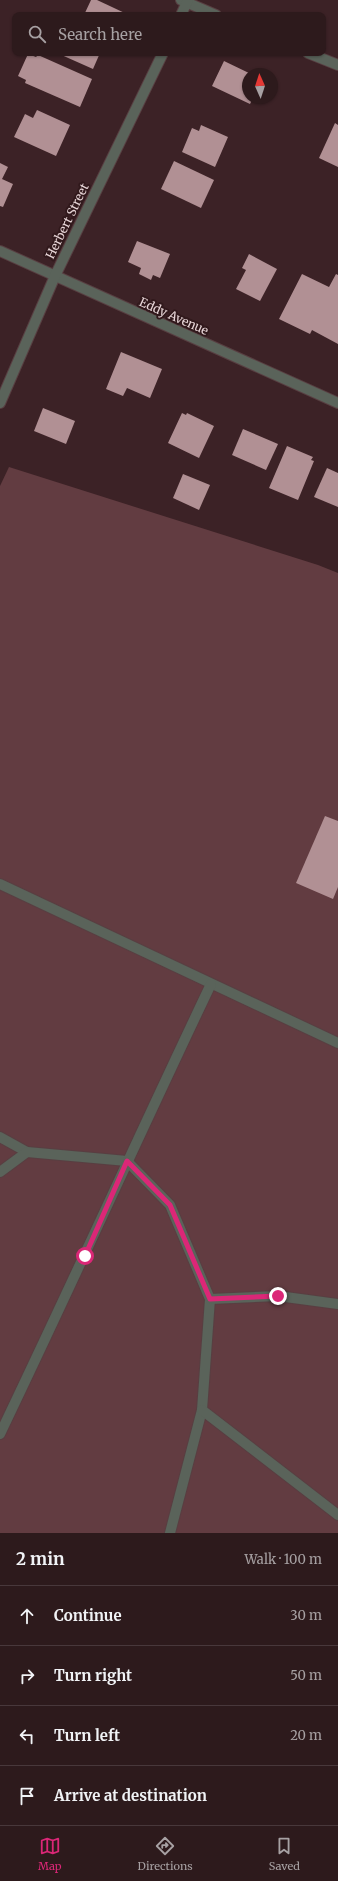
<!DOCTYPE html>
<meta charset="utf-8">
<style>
body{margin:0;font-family:Merriweather,serif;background:#392729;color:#f1f3f6}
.compass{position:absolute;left:242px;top:68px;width:36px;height:36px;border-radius:50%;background:#2d1a1c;box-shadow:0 1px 3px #0004;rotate:357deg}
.stop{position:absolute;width:12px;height:12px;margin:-9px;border:3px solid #db2777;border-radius:50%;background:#fff}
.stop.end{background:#db2777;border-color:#fff;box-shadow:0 1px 4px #0008}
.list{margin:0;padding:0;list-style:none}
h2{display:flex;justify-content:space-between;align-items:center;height:52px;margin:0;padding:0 16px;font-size:17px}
h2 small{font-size:13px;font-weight:400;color:#a7a1a3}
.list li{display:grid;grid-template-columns:26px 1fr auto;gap:12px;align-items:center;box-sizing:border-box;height:60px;padding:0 16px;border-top:1px solid #48383b}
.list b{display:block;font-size:15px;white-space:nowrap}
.list em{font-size:13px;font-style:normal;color:#a7a1a3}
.icon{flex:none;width:22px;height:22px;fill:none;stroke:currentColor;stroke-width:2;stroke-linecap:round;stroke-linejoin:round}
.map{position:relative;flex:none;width:338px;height:1533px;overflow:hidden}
.search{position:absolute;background:#2d1a1c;box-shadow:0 1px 3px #0004;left:12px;right:12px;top:12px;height:44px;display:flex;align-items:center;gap:10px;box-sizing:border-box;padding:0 14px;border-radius:8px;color:#a7a1a3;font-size:15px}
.sheet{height:292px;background:#2d1a1c}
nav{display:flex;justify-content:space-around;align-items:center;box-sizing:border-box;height:56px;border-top:1px solid #48383b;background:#2d1a1c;font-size:11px;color:#a7a1a3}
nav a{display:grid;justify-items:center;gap:2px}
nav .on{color:#db2777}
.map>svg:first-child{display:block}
</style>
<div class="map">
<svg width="338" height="1533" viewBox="0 0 338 1533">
<rect width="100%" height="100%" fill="#3c2226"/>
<polygon fill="#623c41" points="9,467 318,565 338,573 338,1533 0,1533 0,486"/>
<g fill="#b19094">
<polygon points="91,0 97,0 129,15 84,15"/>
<polygon points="57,53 100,53 93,69"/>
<polygon points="28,54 36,57 38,55 92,79 80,107 25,83 26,80 18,76"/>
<polygon points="224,61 251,74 248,74 248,98 253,98 250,104 212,86"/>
<polygon points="37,110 70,125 56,156 14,137 25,114 33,118"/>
<polygon points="335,123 338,125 338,167 319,158"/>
<polygon points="201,125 228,137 215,167 182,152 192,128 199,131"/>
<polygon points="174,161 214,180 201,208 161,189"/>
<polygon points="0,163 8,167 2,179 13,184 3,207 0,206"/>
<polygon points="137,241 170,254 160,278 153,275 151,280 139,274 141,268 128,262"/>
<polygon points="249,254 277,269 260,301 236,289 246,270 242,268"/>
<polygon points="302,274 329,287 336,274 338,275 338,344 312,330 310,334 279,319"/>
<polygon points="121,352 162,369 150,398 127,388 123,396 106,389"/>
<polygon points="43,408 75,421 66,444 34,431"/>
<polygon points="182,413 186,415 187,413 214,426 199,458 168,443"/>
<polygon points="243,429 278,444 266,470 232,455"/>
<polygon points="287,446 313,457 311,460 314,461 298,500 269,488"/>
<polygon points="327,468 338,473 338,507 314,497"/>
<polygon points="183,474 210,485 199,510 173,498"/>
<polygon points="325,816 338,821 338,887 333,899 296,883"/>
</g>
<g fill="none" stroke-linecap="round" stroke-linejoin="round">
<defs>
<g id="minor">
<polyline points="181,0 216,15"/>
<polyline points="181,15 188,0"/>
<polyline points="308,53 338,65"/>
<polyline points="0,251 338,403"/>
<polyline points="0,403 55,276 163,53"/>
<polyline points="0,884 338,1043"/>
<polyline points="0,1137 27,1152"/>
<polyline points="0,1172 27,1152 127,1161 170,1205 210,1299 202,1410 170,1533"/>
<polyline points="210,1299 278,1296 338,1304"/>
<polyline points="202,1410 338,1515"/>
<path d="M 0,1434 C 72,1284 140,1133 211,984"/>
</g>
</defs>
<use href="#minor" stroke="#583f42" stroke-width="12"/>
<use href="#minor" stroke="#5a635a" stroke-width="10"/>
</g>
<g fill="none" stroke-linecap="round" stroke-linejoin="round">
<polyline stroke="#db2777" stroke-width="5" points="85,1256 127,1161 170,1205 210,1299 278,1296"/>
</g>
<g text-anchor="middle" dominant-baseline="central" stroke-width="4" stroke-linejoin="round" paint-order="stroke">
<g font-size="12" fill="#e8d6d8" stroke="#31191c">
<text transform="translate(67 221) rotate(-64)">Herbert Street</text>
<text transform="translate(174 316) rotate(24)">Eddy Avenue</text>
</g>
</g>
</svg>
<svg class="compass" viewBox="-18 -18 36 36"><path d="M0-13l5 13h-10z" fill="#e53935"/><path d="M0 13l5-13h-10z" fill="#a7a1a3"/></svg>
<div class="stop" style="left:85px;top:1256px"></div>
<div class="stop end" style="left:278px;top:1296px"></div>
<div class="search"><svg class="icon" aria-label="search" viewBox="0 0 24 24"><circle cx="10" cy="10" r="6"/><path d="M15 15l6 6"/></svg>Search here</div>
</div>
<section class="sheet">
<h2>2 min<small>Walk · 100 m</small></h2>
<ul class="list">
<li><svg class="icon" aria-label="ahead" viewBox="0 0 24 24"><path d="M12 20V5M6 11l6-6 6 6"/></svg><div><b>Continue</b></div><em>30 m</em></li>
<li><svg class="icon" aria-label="right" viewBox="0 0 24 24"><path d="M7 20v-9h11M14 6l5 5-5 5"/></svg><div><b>Turn right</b></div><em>50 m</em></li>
<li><svg class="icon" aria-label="left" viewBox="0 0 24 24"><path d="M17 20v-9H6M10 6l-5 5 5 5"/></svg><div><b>Turn left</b></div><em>20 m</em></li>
<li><svg class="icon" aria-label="arrive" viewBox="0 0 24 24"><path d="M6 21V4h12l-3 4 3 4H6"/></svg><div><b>Arrive at destination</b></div></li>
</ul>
</section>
<nav>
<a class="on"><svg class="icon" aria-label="map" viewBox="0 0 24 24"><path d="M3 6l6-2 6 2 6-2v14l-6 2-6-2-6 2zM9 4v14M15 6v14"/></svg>Map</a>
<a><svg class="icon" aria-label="directions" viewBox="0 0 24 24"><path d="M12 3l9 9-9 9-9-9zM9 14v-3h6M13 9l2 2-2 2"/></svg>Directions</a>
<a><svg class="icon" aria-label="saved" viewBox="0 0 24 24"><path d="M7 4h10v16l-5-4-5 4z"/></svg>Saved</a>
</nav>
